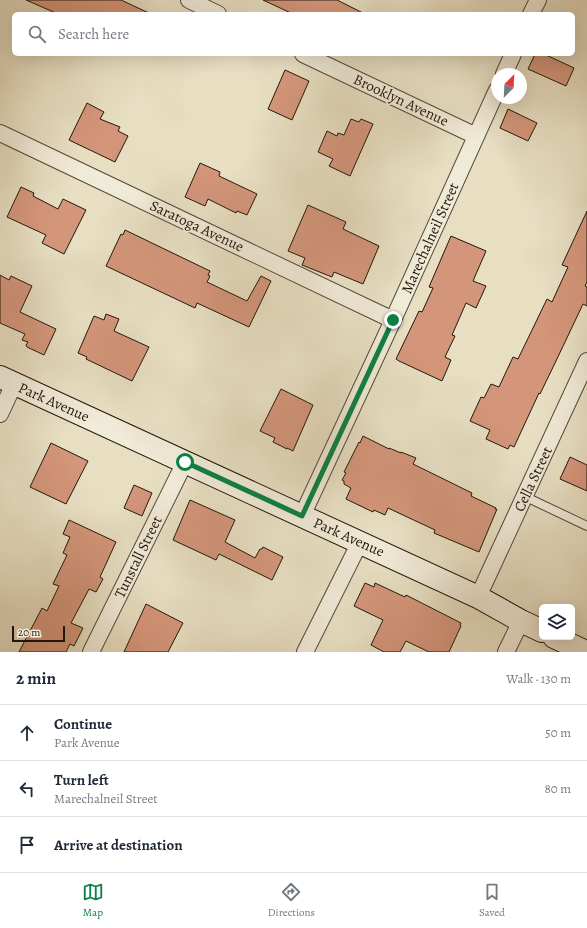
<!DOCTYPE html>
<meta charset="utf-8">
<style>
body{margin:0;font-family:Alegreya,serif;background:#f2f2f3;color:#1f2937}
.controls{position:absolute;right:12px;bottom:12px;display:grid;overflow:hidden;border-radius:6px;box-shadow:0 4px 16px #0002}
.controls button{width:36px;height:36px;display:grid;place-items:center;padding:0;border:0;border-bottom:1px solid #e0e1e3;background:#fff;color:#1f2937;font:20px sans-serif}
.compass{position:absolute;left:491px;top:68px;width:36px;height:36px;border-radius:50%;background:#fff;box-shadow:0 4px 16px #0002;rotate:24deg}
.scale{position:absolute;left:12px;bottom:10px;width:53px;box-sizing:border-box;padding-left:4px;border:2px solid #21180b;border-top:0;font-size:11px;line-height:14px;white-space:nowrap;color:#21180b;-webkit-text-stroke:3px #f0ead8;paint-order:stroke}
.stop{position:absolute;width:12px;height:12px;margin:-9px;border:3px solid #0b8043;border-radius:50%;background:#fff}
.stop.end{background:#0b8043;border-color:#fff;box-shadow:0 1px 4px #0008}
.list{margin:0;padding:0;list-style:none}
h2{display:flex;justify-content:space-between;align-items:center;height:52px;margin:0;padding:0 16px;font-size:17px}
h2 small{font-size:13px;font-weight:400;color:#747a83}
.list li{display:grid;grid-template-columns:26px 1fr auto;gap:12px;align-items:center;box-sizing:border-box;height:56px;padding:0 16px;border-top:1px solid #e0e1e3}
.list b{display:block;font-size:15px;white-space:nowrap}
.list p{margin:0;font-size:13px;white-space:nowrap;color:#747a83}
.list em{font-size:13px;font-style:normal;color:#747a83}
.icon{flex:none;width:22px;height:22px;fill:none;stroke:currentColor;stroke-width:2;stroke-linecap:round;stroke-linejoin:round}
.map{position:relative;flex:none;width:587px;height:652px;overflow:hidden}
.search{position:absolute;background:#fff;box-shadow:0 4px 16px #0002;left:12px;right:12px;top:12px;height:44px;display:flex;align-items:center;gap:10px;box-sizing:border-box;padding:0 14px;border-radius:6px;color:#747a83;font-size:15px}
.sheet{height:220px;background:#fff}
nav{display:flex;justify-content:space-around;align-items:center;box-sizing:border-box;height:56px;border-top:1px solid #e0e1e3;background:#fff;font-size:11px;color:#747a83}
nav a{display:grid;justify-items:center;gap:2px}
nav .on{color:#0b8043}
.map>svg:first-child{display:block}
</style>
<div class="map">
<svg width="587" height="652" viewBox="0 0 587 652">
<rect width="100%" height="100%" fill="#e8dfc3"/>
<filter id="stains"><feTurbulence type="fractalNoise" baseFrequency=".005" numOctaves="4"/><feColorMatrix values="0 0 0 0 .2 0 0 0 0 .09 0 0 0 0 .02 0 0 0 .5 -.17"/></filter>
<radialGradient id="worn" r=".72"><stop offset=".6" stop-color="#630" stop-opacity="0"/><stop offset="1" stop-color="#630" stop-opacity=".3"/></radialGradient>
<g fill="#d4967b" stroke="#21180b">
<polygon points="26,0 121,0 151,14 58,14"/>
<polygon points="263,0 337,0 365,14 293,14"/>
<polygon points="535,54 544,54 574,68 566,86 528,69"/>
<polygon points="285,70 309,81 292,120 268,109"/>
<polygon points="87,103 104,112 100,119 120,127 118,131 128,136 115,162 69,140"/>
<polygon points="508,109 537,123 528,141 500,128"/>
<polygon points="351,119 359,122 361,119 373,124 350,176 329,166 333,159 318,152 327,131 337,136 338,133 344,135"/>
<polygon points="200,163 220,172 219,176 257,194 247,215 237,211 236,213 208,199 205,206 185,197"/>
<polygon points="21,187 34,193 33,196 58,209 63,199 86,210 64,254 42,243 46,235 7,217"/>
<polygon points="308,205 346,222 343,229 379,246 363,284 334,272 332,277 302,265 305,258 288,251"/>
<polygon points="587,211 587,282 585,286 587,287 587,306 583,304 556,361 540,394 539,393 514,447 510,445 508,449 486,439 490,430 470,421 481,397 484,398 491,384 499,387 513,357 518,359 547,299 552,302 568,267 562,265"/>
<polygon points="125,230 210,271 208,275 210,276 207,282 247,301 261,276 271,281 249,327 197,303 195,308 106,266 121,234 123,235"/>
<polygon points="451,236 486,251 473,281 486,286 476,308 466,303 452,335 455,336 445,357 451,360 442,381 399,361 396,359 419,311 422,312 433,288 429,287"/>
<polygon points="0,275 9,280 11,276 32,286 20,312 56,329 44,355 27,347 26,345 28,342 22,340 25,334 0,323"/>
<polygon points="106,314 119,319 114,331 149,347 132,381 86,359 87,357 78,353 94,316 104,320"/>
<polygon points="281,389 313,405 293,451 287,448 287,449 273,442 275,438 260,431"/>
<polygon points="363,436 389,449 389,448 401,453 401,452 416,458 413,464 472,493 471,496 496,508 495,509 497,509 479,552 434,533 435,530 388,508 385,515 374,510 373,512 346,499 351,488 344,484 344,481 342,480 346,473 344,472 359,442 360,443"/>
<polygon points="51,443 88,461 66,504 30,487"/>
<polygon points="570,457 587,465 587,491 560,479"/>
<polygon points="134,485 152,493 142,516 124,508"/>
<polygon points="190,500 235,520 225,542 255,558 260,549 262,549 263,547 283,557 272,580 219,554 216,560 173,540"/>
<polygon points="69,520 116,542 100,577 103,579 96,592 89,589 71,623 83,628 74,646 70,644 66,652 19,652 42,608 47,611 59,586 53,584 67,555 63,553 70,537 63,534"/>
<polygon points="365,583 374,587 375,583 405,597 406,595 461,623 460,625 461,626 449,652 429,652 406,641 400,652 384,652 371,645 383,620 354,606"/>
<polygon points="146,604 183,623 168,652 124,652"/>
</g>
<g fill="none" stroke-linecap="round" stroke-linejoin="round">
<defs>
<polyline id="lane" points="526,497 587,526"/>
<g id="street">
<polyline points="189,0 218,14"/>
<polyline points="531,14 538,0"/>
<polyline points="303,54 476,136"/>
<polyline points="504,74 513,54"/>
<polyline points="0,133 393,320"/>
<polyline points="0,414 14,384"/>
<polyline points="302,516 393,320 497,90"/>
<polyline points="478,597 587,361"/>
<polyline points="91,652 185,462"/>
<polyline points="305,652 360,542"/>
<polyline points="506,652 521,621"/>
</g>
<g id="secondary">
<polyline points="0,377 478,597 521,621 542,631"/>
<polyline points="554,637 586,652"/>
</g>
</defs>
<use href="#lane" stroke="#534a39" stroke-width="10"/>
<use href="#street" stroke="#534a39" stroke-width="18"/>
<use href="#secondary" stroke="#21180b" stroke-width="24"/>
<use href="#lane" stroke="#f0ead8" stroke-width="8"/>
<use href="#street" stroke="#f0ead8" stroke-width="16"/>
<use href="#secondary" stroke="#f0ead8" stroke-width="22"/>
</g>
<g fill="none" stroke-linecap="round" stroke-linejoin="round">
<polyline stroke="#0b8043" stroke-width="5" points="185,462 302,516 393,320"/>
</g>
<g text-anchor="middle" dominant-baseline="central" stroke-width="3.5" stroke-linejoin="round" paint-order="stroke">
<g font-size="15" fill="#21180b" stroke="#f0ead8">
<text transform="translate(401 100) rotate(25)">Brooklyn Avenue</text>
<text transform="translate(197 226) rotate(25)">Saratoga Avenue</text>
<text transform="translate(430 238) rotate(-66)">Marechalneil Street</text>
<text transform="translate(54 402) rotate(24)">Park Avenue</text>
<text transform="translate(533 479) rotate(-65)">Cella Street</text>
<text transform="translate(349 537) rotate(24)">Park Avenue</text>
<text transform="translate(138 557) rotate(-64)">Tunstall Street</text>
</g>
</g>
<rect width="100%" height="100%" filter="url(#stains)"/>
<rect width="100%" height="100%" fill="url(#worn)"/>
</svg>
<div class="controls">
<button><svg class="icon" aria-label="layers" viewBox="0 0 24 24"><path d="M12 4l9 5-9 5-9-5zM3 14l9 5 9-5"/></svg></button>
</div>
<svg class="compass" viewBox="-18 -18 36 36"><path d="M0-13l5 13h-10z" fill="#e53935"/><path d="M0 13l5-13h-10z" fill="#747a83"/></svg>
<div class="scale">20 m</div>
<div class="stop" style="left:185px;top:462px"></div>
<div class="stop end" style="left:393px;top:320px"></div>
<div class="search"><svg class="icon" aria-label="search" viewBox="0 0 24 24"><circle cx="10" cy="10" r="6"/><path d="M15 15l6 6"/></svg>Search here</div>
</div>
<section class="sheet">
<h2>2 min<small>Walk · 130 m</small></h2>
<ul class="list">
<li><svg class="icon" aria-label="ahead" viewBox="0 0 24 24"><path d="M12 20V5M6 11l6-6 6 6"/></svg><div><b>Continue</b><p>Park Avenue</p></div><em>50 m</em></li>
<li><svg class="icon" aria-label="left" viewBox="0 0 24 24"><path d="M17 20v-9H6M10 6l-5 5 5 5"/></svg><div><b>Turn left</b><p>Marechalneil Street</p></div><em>80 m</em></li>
<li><svg class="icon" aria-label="arrive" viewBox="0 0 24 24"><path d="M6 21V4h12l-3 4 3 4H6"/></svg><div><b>Arrive at destination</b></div></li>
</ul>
</section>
<nav>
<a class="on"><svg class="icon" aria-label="map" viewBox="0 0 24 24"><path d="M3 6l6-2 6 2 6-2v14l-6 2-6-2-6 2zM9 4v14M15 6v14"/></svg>Map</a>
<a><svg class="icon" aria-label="directions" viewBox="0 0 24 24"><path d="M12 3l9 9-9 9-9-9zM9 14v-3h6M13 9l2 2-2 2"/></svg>Directions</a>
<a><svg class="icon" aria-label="saved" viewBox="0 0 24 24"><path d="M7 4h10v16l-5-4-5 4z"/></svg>Saved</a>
</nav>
